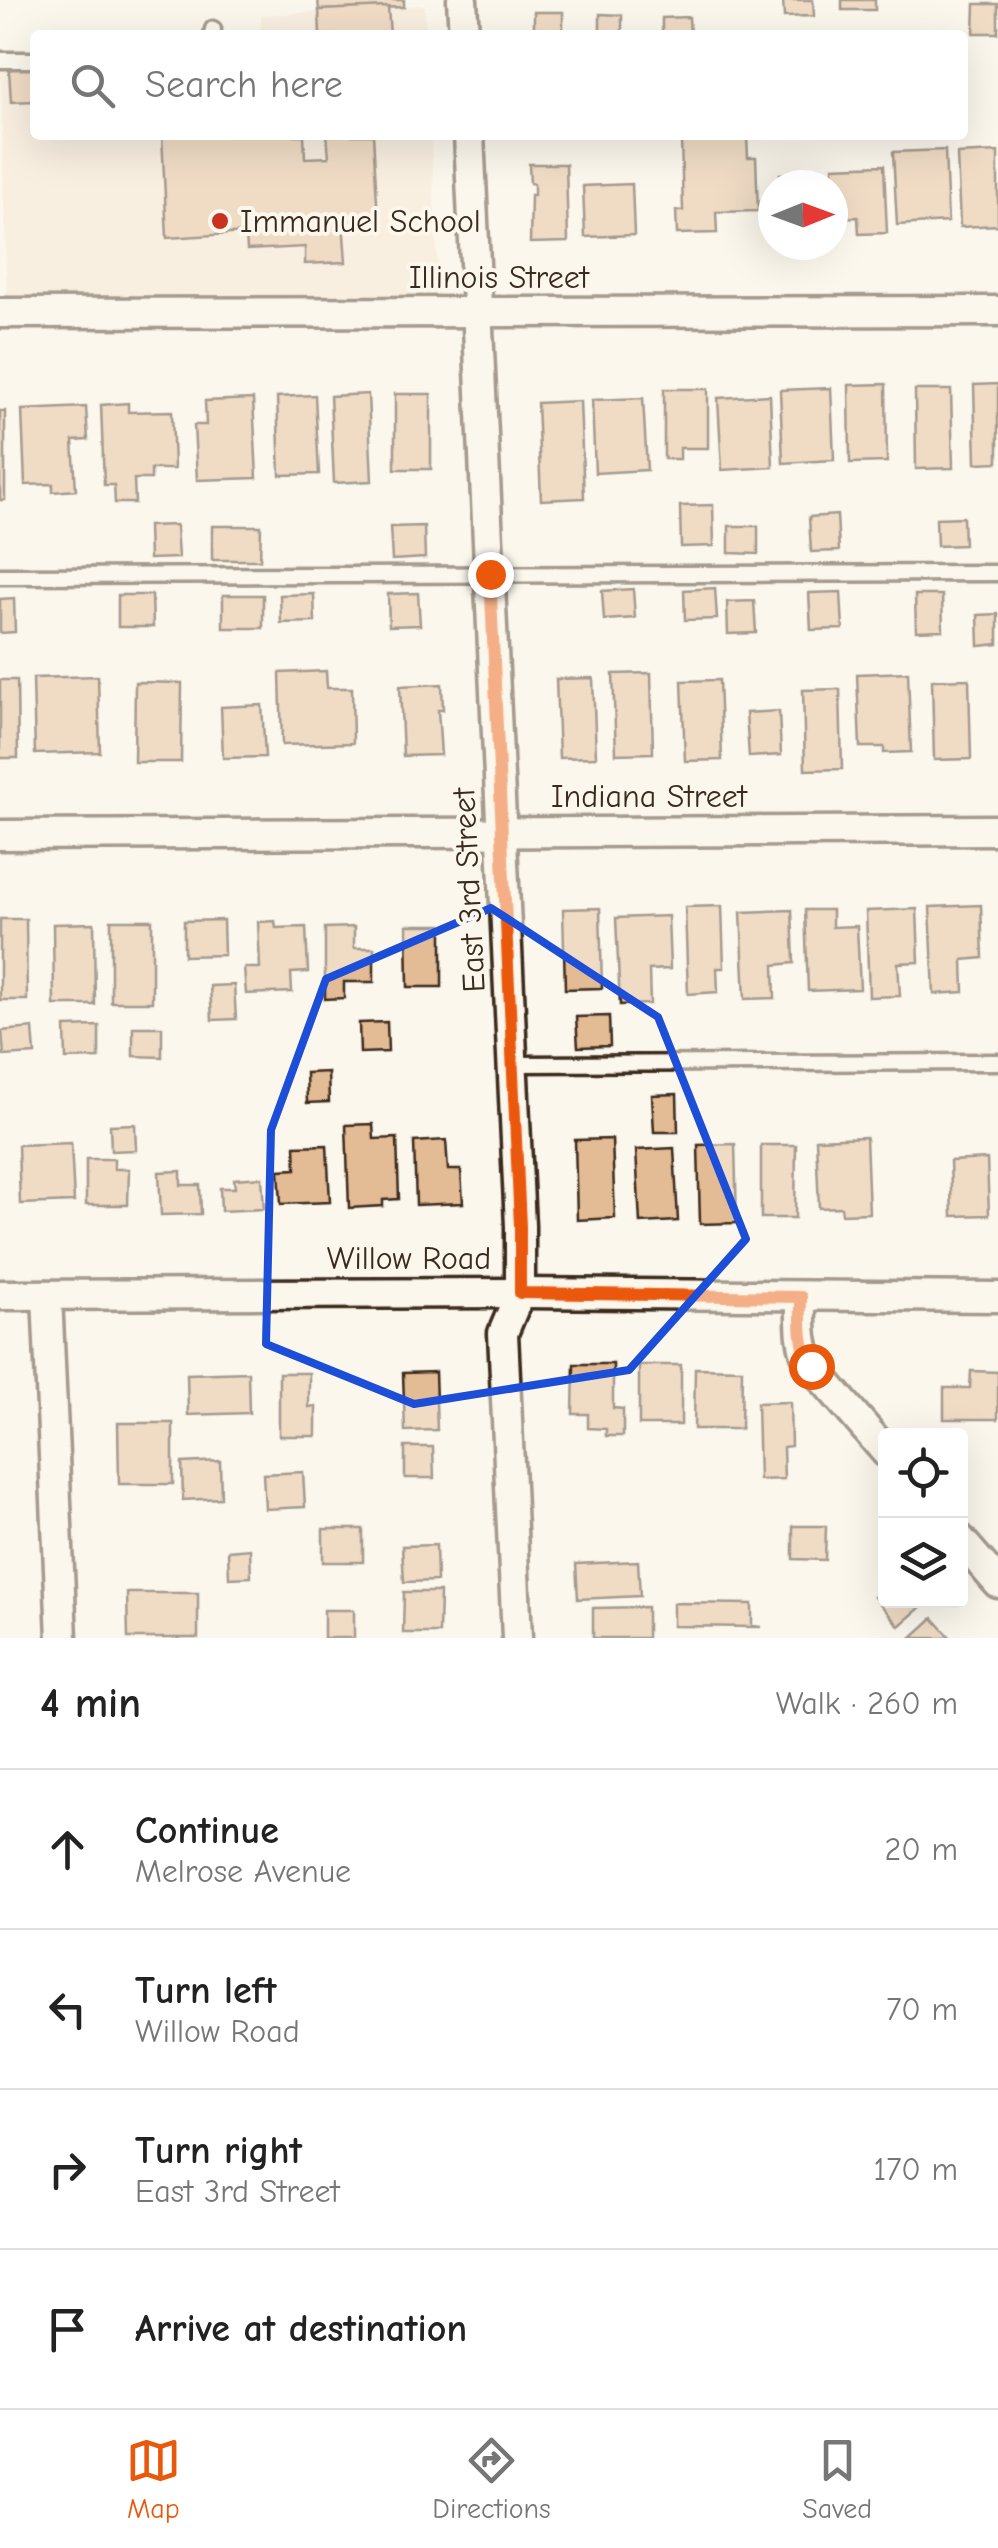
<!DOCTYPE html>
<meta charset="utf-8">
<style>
body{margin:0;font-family:"Comic Neue",sans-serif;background:#f6f6f6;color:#222}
.controls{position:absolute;right:30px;bottom:30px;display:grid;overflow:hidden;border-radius:10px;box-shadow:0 10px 40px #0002}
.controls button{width:90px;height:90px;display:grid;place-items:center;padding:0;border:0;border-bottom:2px solid #e0e0e0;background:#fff;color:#222;font:50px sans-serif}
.compass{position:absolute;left:758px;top:170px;width:90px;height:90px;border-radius:50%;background:#fff;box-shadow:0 10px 40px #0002;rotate:89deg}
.stop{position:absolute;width:30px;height:30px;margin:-22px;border:8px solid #ea580c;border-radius:50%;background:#fff}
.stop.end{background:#ea580c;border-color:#fff;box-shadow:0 2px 10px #0008}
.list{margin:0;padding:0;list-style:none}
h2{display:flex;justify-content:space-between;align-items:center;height:130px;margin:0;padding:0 40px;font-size:42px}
h2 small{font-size:32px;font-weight:400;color:#767676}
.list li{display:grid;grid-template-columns:65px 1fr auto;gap:30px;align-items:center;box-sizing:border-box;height:160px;padding:0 40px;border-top:2px solid #e0e0e0}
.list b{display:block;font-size:38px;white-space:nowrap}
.list p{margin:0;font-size:32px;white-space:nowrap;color:#767676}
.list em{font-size:32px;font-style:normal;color:#767676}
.icon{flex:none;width:55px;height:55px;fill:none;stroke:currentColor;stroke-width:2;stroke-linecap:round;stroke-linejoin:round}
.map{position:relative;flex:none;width:998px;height:1638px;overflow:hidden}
.search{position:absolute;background:#fff;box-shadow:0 10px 40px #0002;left:30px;right:30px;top:30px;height:110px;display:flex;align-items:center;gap:25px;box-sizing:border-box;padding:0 35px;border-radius:10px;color:#767676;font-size:38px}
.sheet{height:770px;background:#fff}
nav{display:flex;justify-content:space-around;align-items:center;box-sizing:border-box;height:140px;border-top:2px solid #e0e0e0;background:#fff;font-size:28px;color:#767676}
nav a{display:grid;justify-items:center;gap:5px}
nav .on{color:#ea580c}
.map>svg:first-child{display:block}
</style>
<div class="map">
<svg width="998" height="1638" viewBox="0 0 998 1638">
<rect width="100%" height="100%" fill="#fbf7ec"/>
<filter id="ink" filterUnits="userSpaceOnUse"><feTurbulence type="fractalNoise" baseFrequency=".01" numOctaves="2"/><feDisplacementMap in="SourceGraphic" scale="20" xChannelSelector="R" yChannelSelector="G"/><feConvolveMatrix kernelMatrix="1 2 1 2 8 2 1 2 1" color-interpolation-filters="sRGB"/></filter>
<g filter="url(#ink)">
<g fill="#f4e5d2">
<polygon points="425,5 426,35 261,35 261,15"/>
<polygon points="0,64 35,64 35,135 431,135 440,308 7,310"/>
</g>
<g fill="#e3bb94" stroke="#3b2a1e" stroke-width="2.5">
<polygon points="318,0 404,0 404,7 319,10"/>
<polygon points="783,0 813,0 814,16 784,17"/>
<rect x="842" y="0" width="33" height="10"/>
<polygon points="975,4 998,4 998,33 974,33"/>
<polygon points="388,7 390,35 320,35 319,10"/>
<rect x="534" y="12" width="29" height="23"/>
<polygon points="600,14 622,15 622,35 600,35"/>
<polygon points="689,17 690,35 662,35 662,18"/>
<polygon points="35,68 35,101 11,102 9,69"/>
<polygon points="162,135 304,135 305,158 329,157 327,135 373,135 378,219 343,221 346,262 305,264 305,247 247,250 246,233 167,238"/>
<polygon points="747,137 748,157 756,157 758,211 716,212 717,233 677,234 676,211 683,211 681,139"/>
<polygon points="945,150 948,222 897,225 893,152"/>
<polygon points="998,152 998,225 960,227 957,154"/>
<polygon points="529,164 566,164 568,242 530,243 531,195 534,195 534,184 530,183"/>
<polygon points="884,165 887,233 859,234 858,217 835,218 833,167"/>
<polygon points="780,174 819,174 819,185 781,185"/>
<polygon points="632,184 634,235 585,237 583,186"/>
<polygon points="886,384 887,462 850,463 849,385"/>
<polygon points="998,384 998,462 976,463 974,385"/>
<polygon points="831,388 834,460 783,463 780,390"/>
<polygon points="664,389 708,389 708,448 680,448 680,459 664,459"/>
<polygon points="915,390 951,390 953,468 916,469"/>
<polygon points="368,394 372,481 334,483 330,396"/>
<rect x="395" y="394" width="36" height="75"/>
<polygon points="315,395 319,474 280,475 277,397"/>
<polygon points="770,395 773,467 722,470 718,398"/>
<polygon points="643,398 647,470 595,473 592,400"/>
<polygon points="253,399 257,478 197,480 194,425 206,425 205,401"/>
<polygon points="580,401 584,498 541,500 537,403"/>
<polygon points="128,403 128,412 172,411 174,469 151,469 151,479 134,479 135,503 115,503 114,485 104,485 101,405"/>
<polygon points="86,407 88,440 73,441 76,490 53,492 53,484 25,485 22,410"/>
<rect x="0" y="411" width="5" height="89"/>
<polygon points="713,505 714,546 681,547 680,506"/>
<polygon points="837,515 839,551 811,552 809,517"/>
<polygon points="963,517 964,545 937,546 936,518"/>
<polygon points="176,525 178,558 149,559 148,526"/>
<polygon points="212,526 261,526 260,560 212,560"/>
<polygon points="424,526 425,558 392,560 390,527"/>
<polygon points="729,526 758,526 758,554 729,553"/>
<polygon points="715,588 717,619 685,620 684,590"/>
<polygon points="633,589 635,618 604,620 602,591"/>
<polygon points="841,592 843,629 811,630 809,593"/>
<polygon points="418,593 420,625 389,626 388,594"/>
<polygon points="314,594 315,622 281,623 280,595"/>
<polygon points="118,595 152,595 153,627 118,627"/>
<rect x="223" y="595" width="40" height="33"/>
<polygon points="915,595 942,595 943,630 916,631"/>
<polygon points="14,598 15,632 0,633 0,599"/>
<polygon points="754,601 756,633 728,634 727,602"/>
<polygon points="998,614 998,644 979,646 978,615"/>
<polygon points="326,671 327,688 352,688 353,743 282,745 280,673"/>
<polygon points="908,672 911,752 884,753 884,747 860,747 857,674"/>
<polygon points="651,673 653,753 616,754 613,674"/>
<polygon points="98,676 100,752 35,754 33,678"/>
<polygon points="593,678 596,757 559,758 556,679"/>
<polygon points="969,679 971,759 934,760 932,680"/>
<polygon points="0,680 17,680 18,758 0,758"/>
<polygon points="719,680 722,760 685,761 682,681"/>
<polygon points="135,682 182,683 181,762 134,762"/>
<polygon points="442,684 443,710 438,710 441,755 403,756 400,686"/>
<polygon points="840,689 842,769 805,770 803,690"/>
<polygon points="262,705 265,757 223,758 221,707"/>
<polygon points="779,711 781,755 749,757 746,713"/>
<polygon points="981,905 983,958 963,960 964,992 934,994 930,907"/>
<polygon points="722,906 724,968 717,968 718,992 688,994 685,907"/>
<polygon points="600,908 602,988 565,989 563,909"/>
<polygon points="917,909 919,962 898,963 900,996 869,997 866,911"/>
<polygon points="792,910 794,963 774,965 775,998 745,999 741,912"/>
<polygon points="805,910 832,910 832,927 857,926 860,989 808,991"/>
<polygon points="668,916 670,969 649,970 650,1004 620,1005 616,918"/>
<polygon points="0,919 26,919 27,1000 0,1000"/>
<rect x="111" y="920" width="41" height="82"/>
<polygon points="223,920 224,955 184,956 184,921"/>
<polygon points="275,921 276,928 306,927 308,972 291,973 292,992 246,994 244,968 260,968 258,922"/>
<polygon points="94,923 95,1005 54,1005 53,924"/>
<polygon points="407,925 442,925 442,987 408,987"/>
<polygon points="354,927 354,948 374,948 374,982 344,982 344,998 325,999 325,928"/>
<polygon points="234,985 236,1019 212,1020 210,986"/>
<polygon points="609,1016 610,1046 578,1047 576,1017"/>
<polygon points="387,1022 388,1052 360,1053 359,1023"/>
<polygon points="99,1026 99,1058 66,1059 65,1027"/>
<polygon points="133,1027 162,1027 162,1057 133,1056"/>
<polygon points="33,1028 35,1054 4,1056 2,1031"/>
<polygon points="328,1072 329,1102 307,1103 306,1073"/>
<polygon points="677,1094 678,1132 654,1132 652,1095"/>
<polygon points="135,1124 136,1150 111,1151 110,1125"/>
<polygon points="373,1124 374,1139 397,1138 399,1199 383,1200 383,1206 349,1208 346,1125"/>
<polygon points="866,1137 869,1213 842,1214 841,1207 819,1208 816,1139"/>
<polygon points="612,1139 615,1218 577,1220 575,1140"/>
<polygon points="446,1140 448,1170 461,1170 463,1203 416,1205 414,1142"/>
<polygon points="71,1143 74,1202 20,1204 18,1145"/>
<polygon points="735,1144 737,1223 700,1224 698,1145"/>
<polygon points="327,1145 330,1202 281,1204 279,1170 296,1169 295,1146"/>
<polygon points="761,1145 796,1145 795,1218 761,1218"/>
<polygon points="674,1148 678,1221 640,1223 636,1150"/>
<polygon points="86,1159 114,1159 114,1169 129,1169 128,1205 86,1205"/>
<polygon points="987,1159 989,1215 952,1216 950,1161"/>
<polygon points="181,1171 181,1185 200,1185 201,1214 161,1215 159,1172"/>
<polygon points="262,1177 264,1209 221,1211 220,1188 235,1188 234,1179"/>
<polygon points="574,1364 613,1364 613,1408 623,1409 623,1436 606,1436 606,1429 588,1428 588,1414 573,1414"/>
<rect x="639" y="1365" width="42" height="60"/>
<polygon points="695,1368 742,1369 741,1429 694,1429"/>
<polygon points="971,1371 998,1372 998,1419 944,1419 944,1388 970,1388"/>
<polygon points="248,1372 249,1413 188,1415 187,1374"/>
<polygon points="435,1372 437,1430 405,1431 403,1373"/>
<polygon points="279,1373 309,1373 309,1407 316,1406 316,1436 279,1436"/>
<polygon points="790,1402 791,1446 783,1447 784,1479 759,1480 757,1403"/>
<polygon points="118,1423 173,1423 173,1484 119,1484"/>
<polygon points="405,1447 433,1447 434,1478 405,1478"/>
<polygon points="220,1461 221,1498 183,1500 182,1463"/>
<polygon points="303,1472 305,1507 265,1509 263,1474"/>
<polygon points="793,1526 826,1526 825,1560 793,1559"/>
<rect x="323" y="1529" width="40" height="33"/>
<polygon points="436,1545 437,1581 404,1582 402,1546"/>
<polygon points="250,1549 251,1577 229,1578 228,1551"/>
<polygon points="638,1561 640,1596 578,1599 576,1564"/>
<polygon points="886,1587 886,1600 928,1601 899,1626 874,1597"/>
<polygon points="404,1592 440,1592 439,1633 403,1633"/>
<polygon points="127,1593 198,1593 198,1638 128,1638"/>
<polygon points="673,1603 752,1604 752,1626 761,1627 673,1626"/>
<polygon points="647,1607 647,1638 593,1638 593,1608"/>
<rect x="324" y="1610" width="30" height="28"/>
<polygon points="933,1618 951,1638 911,1638"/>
</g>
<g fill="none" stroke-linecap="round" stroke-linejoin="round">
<defs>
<g id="service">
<polyline points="212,35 213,29"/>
<polyline points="0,60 35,60"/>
<polyline points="0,576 998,573"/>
<polyline points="512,1064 998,1062"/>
</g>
<g id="minor">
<polyline points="462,0 464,35"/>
<polyline points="469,135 520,1226 520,1293 503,1333 517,1638"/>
<polyline points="0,313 998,311"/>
<polyline points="0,835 998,830"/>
<polyline points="0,1295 520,1293 998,1297"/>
<polyline points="47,1295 62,1638"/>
<path d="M 801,1297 C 801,1320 799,1345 811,1365 L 886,1452"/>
<polyline points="960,1539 998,1583"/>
</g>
</defs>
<use href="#service" stroke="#3b2a1e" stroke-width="21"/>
<use href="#minor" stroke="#3b2a1e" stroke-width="35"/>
<use href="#service" stroke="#fbf7ec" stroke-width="14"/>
<use href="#minor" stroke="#fbf7ec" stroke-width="28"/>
</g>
</g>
<g fill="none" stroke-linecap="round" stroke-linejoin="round" filter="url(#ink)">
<path stroke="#ea580c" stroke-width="12" d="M 490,574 L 520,1226 L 520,1293 L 801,1297 C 801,1320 799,1345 811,1366"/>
</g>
<path d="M0 0H998V1638H0ZM 491,908 L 658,1017 L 746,1239 L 629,1370 L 414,1404 L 266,1344 L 271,1130 L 326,979 Z" fill="#fbf7ec" fill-opacity=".55" fill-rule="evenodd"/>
<path fill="none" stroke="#1d4ed8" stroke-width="8" stroke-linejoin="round" d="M 491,908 L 658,1017 L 746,1239 L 629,1370 L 414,1404 L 266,1344 L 271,1130 L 326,979 Z"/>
<circle fill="#c8321e" stroke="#fbf7ec" stroke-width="4" cx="220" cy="221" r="10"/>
<g text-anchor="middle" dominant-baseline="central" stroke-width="8" stroke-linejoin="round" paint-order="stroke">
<g font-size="32" fill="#3b2a1e" stroke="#fbf7ec" text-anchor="start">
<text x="240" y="221">Immanuel School</text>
</g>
<g font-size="32" fill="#3b2a1e" stroke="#fbf7ec">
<text x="499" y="277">Illinois Street</text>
<text x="649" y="796">Indiana Street</text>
<text transform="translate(469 890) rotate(-93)">East 3rd Street</text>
<text x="409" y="1258">Willow Road</text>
</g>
</g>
</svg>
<div class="controls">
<button><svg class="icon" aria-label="locate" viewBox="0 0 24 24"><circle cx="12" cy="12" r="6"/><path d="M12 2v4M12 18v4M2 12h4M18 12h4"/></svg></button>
<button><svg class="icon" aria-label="layers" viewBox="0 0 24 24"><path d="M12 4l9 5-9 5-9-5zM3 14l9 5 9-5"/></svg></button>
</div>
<svg class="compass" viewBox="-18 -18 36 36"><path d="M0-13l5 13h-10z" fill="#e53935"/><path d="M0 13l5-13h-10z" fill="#767676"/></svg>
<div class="stop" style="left:811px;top:1366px"></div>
<div class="stop end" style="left:490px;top:574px"></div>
<div class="search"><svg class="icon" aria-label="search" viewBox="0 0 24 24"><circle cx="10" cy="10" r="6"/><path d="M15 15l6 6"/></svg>Search here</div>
</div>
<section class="sheet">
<h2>4 min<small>Walk · 260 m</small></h2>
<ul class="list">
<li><svg class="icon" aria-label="ahead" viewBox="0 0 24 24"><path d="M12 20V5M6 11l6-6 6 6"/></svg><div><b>Continue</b><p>Melrose Avenue</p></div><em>20 m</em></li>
<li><svg class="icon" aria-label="left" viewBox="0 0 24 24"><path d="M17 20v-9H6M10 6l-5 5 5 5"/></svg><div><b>Turn left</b><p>Willow Road</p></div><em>70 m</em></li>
<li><svg class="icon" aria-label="right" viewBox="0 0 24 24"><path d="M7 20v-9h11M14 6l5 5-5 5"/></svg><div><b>Turn right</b><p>East 3rd Street</p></div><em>170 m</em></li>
<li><svg class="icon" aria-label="arrive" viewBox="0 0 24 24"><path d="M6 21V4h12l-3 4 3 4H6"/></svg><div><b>Arrive at destination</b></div></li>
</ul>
</section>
<nav>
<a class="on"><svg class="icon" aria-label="map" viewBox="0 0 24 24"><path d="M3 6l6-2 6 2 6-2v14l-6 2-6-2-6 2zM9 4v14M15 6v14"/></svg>Map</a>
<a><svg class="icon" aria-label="directions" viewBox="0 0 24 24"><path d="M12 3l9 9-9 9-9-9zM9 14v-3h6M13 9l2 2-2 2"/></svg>Directions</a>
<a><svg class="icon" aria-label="saved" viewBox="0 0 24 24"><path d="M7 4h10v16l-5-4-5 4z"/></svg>Saved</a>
</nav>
